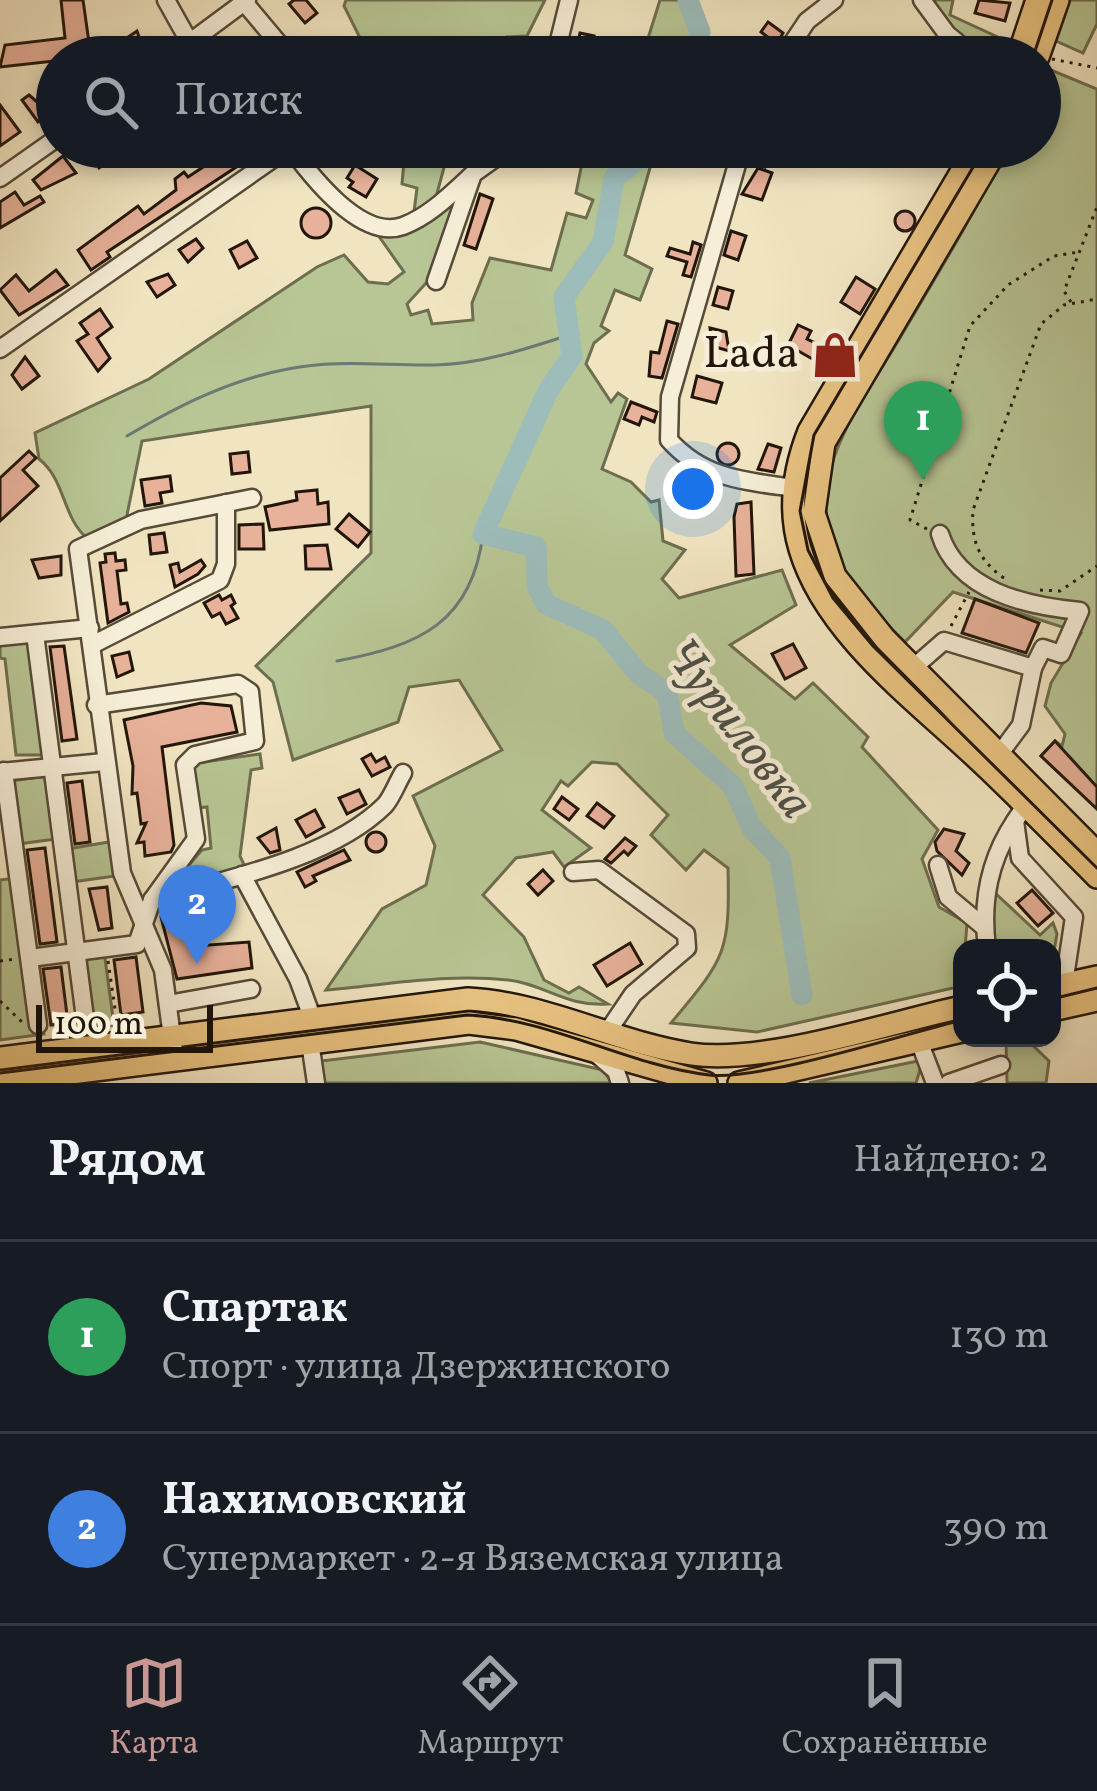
<!DOCTYPE html>
<html lang="ru">
<meta charset="utf-8">
<style>
body{margin:0;font-family:Vollkorn,serif;background:#20242c;color:#f1f3f6}
.controls{position:absolute;right:36px;bottom:36px;display:grid;overflow:hidden;border-radius:24px;box-shadow:0 6px 18px #0003}
.controls button{width:108px;height:108px;display:grid;place-items:center;padding:0;border:0;border-bottom:3px solid #363941;background:#171b24;color:#f1f3f6;font:60px sans-serif}
.scale{position:absolute;left:36px;bottom:30px;width:177px;box-sizing:border-box;padding-left:12px;border:6px solid #22160a;border-top:0;font-size:33px;line-height:42px;white-space:nowrap;color:#22160a;-webkit-text-stroke:9px #f6eed7;paint-order:stroke}
.you{position:absolute;left:693px;top:489px;width:42px;height:42px;margin:-30px;border:9px solid #fff;border-radius:50%;background:#1a73e8;box-shadow:0 0 0 18px #1a73e833}
.badge{display:grid;place-items:center;width:78px;height:78px;border-radius:50%;background:#c59692;color:#fff;font-size:39px;font-weight:700}
.pin{position:absolute;translate:-50% -99px;filter:drop-shadow(0 3px 6px #0008)}
.pin::after{content:'';position:absolute;top:63px;width:42px;height:36px;background:inherit;clip-path:polygon(0 0,100% 0,50% 100%)}
.list{margin:0;padding:0;list-style:none}
h2{display:flex;justify-content:space-between;align-items:center;height:156px;margin:0;padding:0 48px;font-size:51px}
h2 small{font-size:39px;font-weight:400;color:#9ea1a6}
.list li{display:grid;grid-template-columns:78px 1fr auto;gap:36px;align-items:center;box-sizing:border-box;height:192px;padding:0 48px;border-top:3px solid #363941}
.list b{display:block;font-size:45px;white-space:nowrap}
.list p{margin:0;font-size:39px;white-space:nowrap;color:#9ea1a6}
.list em{font-size:39px;font-style:normal;color:#9ea1a6}
.icon{flex:none;width:66px;height:66px;fill:none;stroke:currentColor;stroke-width:2;stroke-linecap:round;stroke-linejoin:round}
.map{position:relative;flex:none;width:1097px;height:1083px;overflow:hidden}
.search{position:absolute;background:#171b24;box-shadow:0 6px 18px #0003;left:36px;right:36px;top:36px;height:132px;display:flex;align-items:center;gap:30px;box-sizing:border-box;padding:0 42px;border-radius:66px;color:#9ea1a6;font-size:45px}
.sheet{height:540px;background:#171b24}
nav{display:flex;justify-content:space-around;align-items:center;box-sizing:border-box;height:168px;border-top:3px solid #363941;background:#171b24;font-size:33px;color:#9ea1a6}
nav a{display:grid;justify-items:center;gap:6px}
nav .on{color:#c59692}
.map>svg:first-child{display:block}
</style>
<div class="map">
<svg width="1097" height="1083" viewBox="0 0 1097 1083">
<rect width="100%" height="100%" fill="#f1e5c1"/>
<filter id="stains"><feTurbulence type="fractalNoise" baseFrequency=".00167" numOctaves="4"/><feColorMatrix values="0 0 0 0 .2 0 0 0 0 .09 0 0 0 0 .02 0 0 0 .5 -.17"/></filter>
<radialGradient id="worn" r=".72"><stop offset=".6" stop-color="#630" stop-opacity="0"/><stop offset="1" stop-color="#630" stop-opacity=".3"/></radialGradient>
<g fill="#b8c594" stroke="#6d6e4f" stroke-width="3">
<polygon points="346,0 545,0 527,36 507,37 505,57 369,56 344,6"/>
<polygon points="660,0 696,0 710,57 624,57 627,45 645,48"/>
<path d="M 933,0 L 953,0 L 950,15 L 1002,39 L 996,57 C 966,55 946,24 933,0 Z"/>
<polygon points="1070,0 1097,0 1097,24 1083,53 1056,41"/>
<path d="M 1046,68 L 1097,89 L 1097,809 L 1041,756 L 1055,741 L 1062,746 L 1065,734 L 1045,706 L 1051,683 L 1081,633 L 953,592 L 905,642 C 863,601 823,558 826,495 C 830,440 873,384 900,338 C 937,275 975,213 1007,147 L 1040,147 L 1040,79 Z"/>
<polygon points="443,147 445,164 436,197 414,212 417,188 402,184 405,150 399,147"/>
<path d="M 569,147 L 656,147 L 625,255 L 652,269 L 640,300 L 615,290 L 601,326 L 609,331 L 594,343 L 586,364 L 611,402 L 618,393 L 627,399 L 602,469 L 631,482 L 651,502 L 659,500 L 663,541 L 685,550 L 662,579 L 679,598 L 782,570 L 796,605 L 730,645 L 795,699 L 813,683 L 868,737 L 862,747 L 938,830 L 922,859 L 939,907 L 967,923 L 962,986 L 757,1032 L 671,1023 C 725,958 730,954 728,868 L 704,850 L 686,870 L 651,835 L 668,815 L 617,764 L 592,762 L 568,786 L 561,781 L 542,810 L 591,848 L 564,867 L 553,852 L 516,858 L 483,895 L 524,937 L 544,980 L 569,993 L 579,987 L 608,1004 C 565,1007 545,984 508,980 C 448,973 385,985 326,990 L 382,909 L 426,885 L 435,846 L 413,796 L 502,750 L 459,680 L 409,687 L 398,722 L 293,760 L 273,682 L 256,666 L 371,553 L 371,406 L 142,441 L 126,520 L 88,539 C 62,518 66,480 39,459 L 35,433 L 149,379 L 317,267 L 344,255 L 368,282 L 388,284 L 404,272 L 378,235 L 409,231 L 459,192 L 427,282 L 407,304 L 411,315 L 428,310 L 432,324 L 473,320 L 472,303 L 490,258 L 551,270 L 567,213 L 586,218 L 593,200 L 576,193 L 584,153 Z"/>
<polygon points="30,639 46,755 16,755 5,659 0,658 0,642"/>
<polygon points="260,754 262,768 251,770 240,856 246,869 170,887 202,850 211,848 207,807 197,808 192,770 197,763"/>
<polygon points="48,776 56,839 18,844 10,781"/>
<polygon points="109,842 115,876 72,882 67,849"/>
<polygon points="23,877 44,1034 0,1040 0,880"/>
<polygon points="993,891 1040,935 1053,923 1057,934 1052,963 1052,948 995,948 989,913"/>
<polygon points="104,951 114,1025 90,1028 81,954"/>
<polygon points="1025,1038 1049,1061 1046,1083 1007,1083 1006,1040"/>
<polygon points="480,1042 603,1070 612,1083 324,1083 321,1061"/>
<polygon points="923,1060 916,1083 809,1083"/>
</g>
<g fill="none" stroke-linecap="round" stroke-linejoin="round">
<g stroke="#6c7a74" stroke-width="3">
<path d="M 127,436 C 178,406 229,380 288,369 C 337,359 385,366 435,365 C 481,364 526,349 569,335"/>
<path d="M 337,661 C 420,646 472,622 483,534"/>
</g>
<g stroke="#9dbdbb" stroke-width="21">
<polyline points="688,0 700,32 694,57"/>
<polyline points="640,147 639,159 614,178 603,242 564,297 572,356 548,391 483,534 536,547 537,586 546,604 603,630 639,674 667,693 674,733 733,786 752,828 780,858 802,995"/>
</g>
</g>
<g fill="#e7b19a" stroke="#22160a" stroke-width="3">
<polygon points="61,0 83,0 91,57 0,67 5,45 65,38"/>
<polygon points="294,0 306,0 317,13 305,23 289,4"/>
<polygon points="979,0 1010,3 1005,21 975,13"/>
<polygon points="768,22 783,33 770,57 735,57 737,51 730,48 734,39 760,51 769,38 761,32"/>
<polygon points="137,31 141,43 125,54 118,44"/>
<polygon points="580,33 594,36 589,57 575,57"/>
<polygon points="359,42 362,54 313,57 312,54"/>
<polygon points="29,95 50,113 38,122 22,100"/>
<polygon points="0,105 20,132 0,146"/>
<polygon points="85,147 104,147 112,159 99,168"/>
<polygon points="222,147 247,147 253,156 107,252 110,257 91,270 78,250 138,206 144,214 176,190 175,179 184,172 188,177 226,152"/>
<polygon points="755,147 773,147 765,167 751,162"/>
<polygon points="63,156 76,173 41,190 33,180"/>
<polygon points="355,165 377,179 366,197 349,187 353,182 347,178"/>
<polygon points="758,168 772,173 762,200 742,194"/>
<polygon points="15,192 24,205 40,196 44,202 0,228 0,202"/>
<polygon points="480,194 493,199 476,249 464,245"/>
<circle cx="316" cy="223" r="15"/>
<circle cx="905" cy="221" r="10"/>
<polygon points="731,231 746,236 738,260 724,255"/>
<polygon points="196,239 203,248 188,262 179,250"/>
<polygon points="247,241 257,258 239,268 230,250"/>
<polygon points="693,242 701,245 691,277 683,275 687,262 667,256 670,248 690,254"/>
<polygon points="56,270 68,285 19,315 0,290 16,275 29,291"/>
<polygon points="168,274 175,285 157,297 147,282"/>
<polygon points="856,277 875,289 860,314 841,302"/>
<polygon points="718,287 733,291 728,309 713,305"/>
<polygon points="100,309 112,327 97,338 110,358 98,371 77,341 88,334 80,323"/>
<polygon points="667,321 678,324 662,378 649,376 651,352 659,353"/>
<polygon points="798,325 811,331 807,339 826,348 834,332 844,338 828,368 788,345"/>
<polygon points="710,328 726,332 729,351 712,346"/>
<polygon points="25,357 39,376 22,389 12,375"/>
<polygon points="697,376 722,383 716,403 692,397"/>
<polygon points="631,402 657,412 654,422 642,417 639,425 624,419"/>
<circle cx="728" cy="454" r="11"/>
<polygon points="768,444 781,448 774,472 758,469"/>
<polygon points="29,451 36,458 23,470 38,486 0,521 0,478"/>
<polygon points="248,452 250,472 232,474 230,454"/>
<polygon points="170,476 172,491 160,493 162,503 145,506 141,480"/>
<polygon points="317,490 318,504 328,502 329,524 270,530 265,507 297,500 296,492"/>
<polygon points="751,502 754,574 736,576 734,517 737,504"/>
<polygon points="349,514 370,532 358,547 336,529"/>
<polygon points="263,524 264,549 239,549 239,525"/>
<polygon points="164,533 167,552 151,554 149,535"/>
<polygon points="327,545 331,569 306,569 305,546"/>
<polygon points="115,553 116,561 125,560 126,570 117,571 121,604 127,603 129,612 108,623 100,563 106,562 105,554"/>
<polygon points="61,556 61,575 39,578 32,560"/>
<polygon points="201,560 205,566 198,574 175,587 170,565 178,563 180,572"/>
<polygon points="219,595 222,600 231,595 235,603 231,606 238,618 226,624 220,613 212,617 204,603"/>
<polygon points="975,599 1039,623 1026,653 962,633"/>
<polygon points="793,644 806,668 785,679 772,654"/>
<polygon points="64,646 77,739 62,741 50,647"/>
<polygon points="129,652 133,670 117,677 112,656"/>
<polygon points="201,703 231,706 237,732 162,747 174,845 171,852 145,856 144,842 137,843 146,823 141,824 137,793 132,794 133,766 124,720"/>
<polygon points="1055,741 1097,787 1097,809 1041,756"/>
<polygon points="371,754 376,762 385,757 390,767 372,776 362,759"/>
<polygon points="82,781 90,842 75,844 67,783"/>
<polygon points="359,790 366,804 347,814 339,798"/>
<polygon points="562,797 578,809 569,820 554,809"/>
<polygon points="597,803 614,816 604,828 587,816"/>
<polygon points="315,810 324,827 306,837 296,820"/>
<polygon points="276,828 280,850 270,853 258,838"/>
<polygon points="944,829 964,834 956,851 969,863 962,875 937,851 935,842"/>
<circle cx="376" cy="842" r="10"/>
<polygon points="625,838 636,846 628,855 624,851 611,863 605,859"/>
<polygon points="45,848 57,942 40,944 27,850"/>
<polygon points="344,850 350,860 313,876 316,881 305,887 297,872"/>
<polygon points="543,870 553,881 538,895 528,884"/>
<polygon points="107,887 112,928 99,930 89,889"/>
<polygon points="1032,890 1053,913 1038,926 1017,903"/>
<polygon points="188,904 196,946 249,942 252,968 177,979 161,917 162,911"/>
<polygon points="630,943 642,964 607,986 594,965"/>
<polygon points="136,957 143,1012 121,1015 114,960"/>
<polygon points="61,967 68,1023 51,1025 43,969"/>
</g>
<g fill="none" stroke-linecap="round" stroke-linejoin="round">
<defs>
<g id="minor">
<polyline points="166,0 190,43"/>
<polyline points="922,0 947,34 975,57"/>
<polyline points="244,2 290,57"/>
<polyline points="170,57 247,0"/>
<polyline points="555,57 569,0"/>
<polyline points="783,57 807,21 834,0"/>
<path d="M 290,147 C 311,176 361,241 403,226 C 430,216 452,193 473,174"/>
<path d="M 742,147 L 670,397 L 669,440 C 704,479 745,481 794,488"/>
<polyline points="0,178 57,138"/>
<polyline points="436,281 473,174 511,147"/>
<polyline points="0,349 290,147"/>
<path d="M 940,534 C 958,591 1026,606 1080,611 L 1061,654 L 1043,648 L 1033,668"/>
<polyline points="35,634 85,1018"/>
<polyline points="0,637 90,628"/>
<polyline points="92,645 220,580 226,564 226,503"/>
<polyline points="913,668 944,641 1033,668 1021,725 998,756"/>
<polyline points="96,705 238,684 250,692 255,741 195,755 185,765 196,839 152,900"/>
<polyline points="4,771 38,1025"/>
<polyline points="0,772 104,762"/>
<polyline points="1030,798 1015,821 1020,858 1074,917 1064,984"/>
<polyline points="938,865 948,897 984,927"/>
<polyline points="573,872 599,870 686,934 687,948 633,994 608,1031"/>
<polyline points="242,875 298,979 312,1017"/>
<path d="M 987,948 C 981,901 989,860 1015,821"/>
<path d="M 30,958 L 137,944 L 152,900 C 223,880 331,859 385,805 C 392,797 397,783 403,773"/>
<polyline points="168,1004 251,989"/>
<polyline points="919,1041 935,1083"/>
<polyline points="310,1042 316,1083"/>
<polyline points="595,1053 616,1071 620,1083"/>
<polyline points="175,1059 163,970 122,873 78,549 141,520 252,498"/>
<polyline points="949,1083 1001,1065"/>
</g>
<g id="major">
<polyline points="1018,57 1037,0"/>
<polyline points="1038,57 1058,0"/>
<path d="M 976,147 L 809,431 C 794,469 788,509 800,549 C 826,637 921,704 985,766 C 1023,802 1060,840 1097,877"/>
<polyline points="998,147 824,443 814,513 835,576 885,639 1097,853"/>
<polyline points="1052,987 1097,977"/>
<polyline points="1052,1010 1097,1000"/>
<path d="M 0,1058 L 468,999 C 546,1003 614,1042 691,1054 C 763,1065 888,1023 962,1007"/>
<polyline points="0,1082 469,1023 516,1029 706,1083"/>
<polyline points="739,1083 962,1031"/>
</g>
</defs>
<use href="#minor" stroke="#564a38" stroke-width="21"/>
<use href="#major" stroke="#22160a" stroke-width="26"/>
<g stroke="#22160a" stroke-width="3" stroke-dasharray="3 6" stroke-linecap="butt">
<polyline points="1052,59 1097,68"/>
<polyline points="1071,302 1064,291 1097,207"/>
<polyline points="927,529 910,520 970,326 1008,285 1054,256 1079,252"/>
<path d="M 1004,578 C 978,560 971,540 973,510 L 1041,324 L 1064,305 L 1097,299"/>
<polyline points="1040,590 1060,591 1097,566"/>
<polyline points="951,626 969,592"/>
<polyline points="0,961 16,959"/>
<polyline points="108,961 118,1029"/>
<polyline points="0,1001 22,1022"/>
</g>
<use href="#minor" stroke="#f6eed7" stroke-width="16"/>
<use href="#major" stroke="#e8c280" stroke-width="21"/>
<g stroke="#22160a" stroke-width="3">
<polyline points="1033,57 1052,0"/>
<polyline points="985,147 814,435 800,511 808,550 833,598 873,646 1097,868"/>
<polyline points="1052,999 1097,988"/>
<path d="M 0,1073 L 467,1015 C 552,1019 626,1065 709,1075 C 759,1081 905,1034 962,1020"/>
</g>
</g>
<defs>
<symbol id="shop-bare" viewBox="-9 -9 18 18"><path d="M-5-2.5h2.3a2.7 3.5 0 0 1 5.4 0H5L5.5 6h-11ZM-1.5-2.5h3a1.5 2.3 0 0 0-3 0Z" fill="#8f2418" stroke="#f6eed7" stroke-width="2.5" paint-order="stroke"/></symbol>
</defs>
<g fill-rule="evenodd">
<use href="#shop-bare" x="802" y="322" width="66" height="66"/>
</g>
<g text-anchor="middle" dominant-baseline="central" stroke-width="10" stroke-linejoin="round" paint-order="stroke">
<g font-size="45" fill="#22160a" stroke="#f6eed7" text-anchor="end">
<text x="799" y="355">Lada</text>
</g>
<g font-size="48" font-style="italic" fill="#4d5048" stroke="#f6eed7">
<text transform="translate(737 730) rotate(53)">Чуриловка</text>
</g>
</g>
<rect width="100%" height="100%" filter="url(#stains)"/>
<rect width="100%" height="100%" fill="url(#worn)"/>
</svg>
<div class="controls">
<button><svg class="icon" aria-label="locate" viewBox="0 0 24 24"><circle cx="12" cy="12" r="6"/><path d="M12 2v4M12 18v4M2 12h4M18 12h4"/></svg></button>
</div>
<div class="scale">100 m</div>
<div class="you"></div>
<div class="pin badge" style="left:923px;top:480px;background:#2e9e5b">1</div>
<div class="pin badge" style="left:197px;top:964px;background:#3f7fe0">2</div>
<div class="search"><svg class="icon" aria-label="search" viewBox="0 0 24 24"><circle cx="10" cy="10" r="6"/><path d="M15 15l6 6"/></svg>Поиск</div>
</div>
<section class="sheet">
<h2>Рядом<small>Найдено: 2</small></h2>
<ul class="list">
<li><span class="badge" style="background:#2e9e5b">1</span><div><b>Спартак</b><p>Спорт · улица Дзержинского</p></div><em>130 m</em></li>
<li><span class="badge" style="background:#3f7fe0">2</span><div><b>Нахимовский</b><p>Супермаркет · 2-я Вяземская улица</p></div><em>390 m</em></li>
</ul>
</section>
<nav>
<a class="on"><svg class="icon" aria-label="map" viewBox="0 0 24 24"><path d="M3 6l6-2 6 2 6-2v14l-6 2-6-2-6 2zM9 4v14M15 6v14"/></svg>Карта</a>
<a><svg class="icon" aria-label="directions" viewBox="0 0 24 24"><path d="M12 3l9 9-9 9-9-9zM9 14v-3h6M13 9l2 2-2 2"/></svg>Маршрут</a>
<a><svg class="icon" aria-label="saved" viewBox="0 0 24 24"><path d="M7 4h10v16l-5-4-5 4z"/></svg>Сохранённые</a>
</nav>
